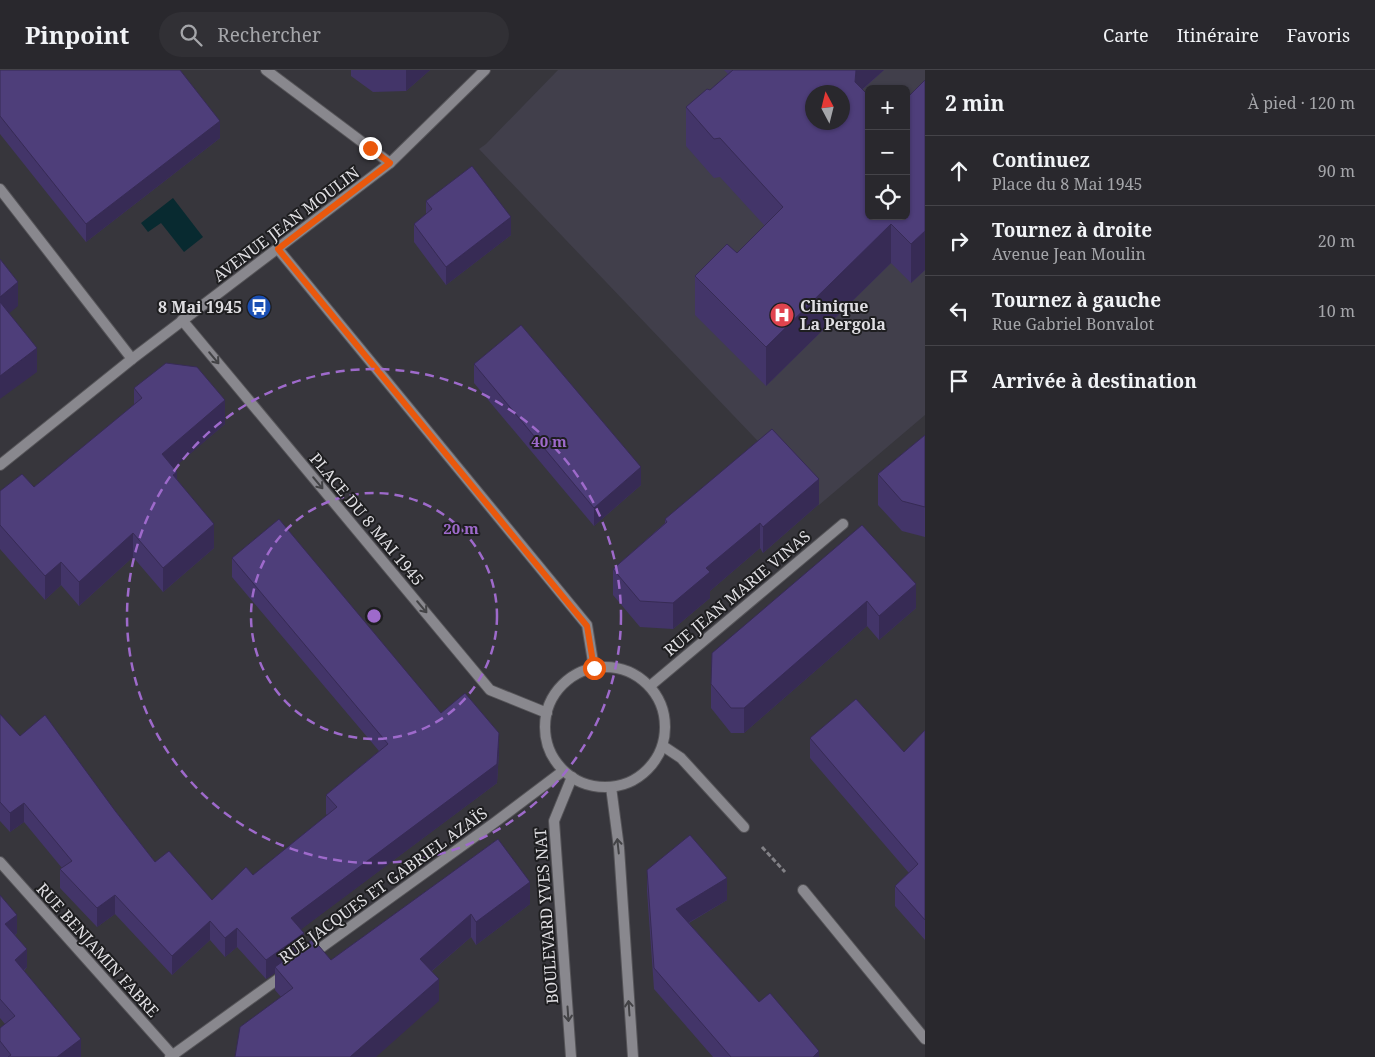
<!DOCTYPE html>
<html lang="fr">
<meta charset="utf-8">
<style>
body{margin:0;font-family:"Noto Serif",serif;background:#313035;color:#f1f3f6}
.controls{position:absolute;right:15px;top:15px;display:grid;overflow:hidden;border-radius:8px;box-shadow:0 1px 4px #0004}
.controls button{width:45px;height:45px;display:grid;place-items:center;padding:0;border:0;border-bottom:1px solid #454449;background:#29282d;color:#f1f3f6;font:25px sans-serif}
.compass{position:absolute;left:805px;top:15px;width:45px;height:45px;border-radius:50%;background:#29282d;box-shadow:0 1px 4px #0004;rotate:353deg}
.stop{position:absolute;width:15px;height:15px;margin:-11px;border:4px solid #ea580c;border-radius:50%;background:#fff}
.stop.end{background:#ea580c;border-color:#fff;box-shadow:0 1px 5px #0008}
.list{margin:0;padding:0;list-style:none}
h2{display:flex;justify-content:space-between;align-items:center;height:65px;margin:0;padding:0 20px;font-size:21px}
h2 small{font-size:16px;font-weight:400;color:#a5a6aa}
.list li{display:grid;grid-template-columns:32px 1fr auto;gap:15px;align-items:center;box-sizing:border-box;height:70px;padding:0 20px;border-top:1px solid #454449}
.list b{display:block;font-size:19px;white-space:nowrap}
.list p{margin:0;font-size:16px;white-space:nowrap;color:#a5a6aa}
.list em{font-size:16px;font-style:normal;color:#a5a6aa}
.icon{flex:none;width:28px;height:28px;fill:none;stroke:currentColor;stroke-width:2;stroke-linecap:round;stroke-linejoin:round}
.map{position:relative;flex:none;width:925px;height:987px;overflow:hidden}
header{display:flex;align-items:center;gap:30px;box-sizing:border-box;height:70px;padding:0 25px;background:#29282d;border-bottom:1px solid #454449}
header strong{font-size:24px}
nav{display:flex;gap:28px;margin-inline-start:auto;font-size:18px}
.search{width:350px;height:45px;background:#313035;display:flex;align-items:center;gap:12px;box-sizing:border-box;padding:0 18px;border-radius:28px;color:#a5a6aa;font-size:19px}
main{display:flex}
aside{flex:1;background:#29282d}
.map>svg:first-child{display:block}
</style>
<header>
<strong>Pinpoint</strong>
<div class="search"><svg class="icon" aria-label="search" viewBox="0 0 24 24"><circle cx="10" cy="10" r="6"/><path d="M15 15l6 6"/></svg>Rechercher</div>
<nav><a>Carte</a><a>Itinéraire</a><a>Favoris</a></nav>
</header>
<main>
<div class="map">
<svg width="925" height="987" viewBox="0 0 925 987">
<rect width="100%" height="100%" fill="#37363c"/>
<path fill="#413f4b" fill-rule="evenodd" d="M 558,0 L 925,0 L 925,345 L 819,435 L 479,79 L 486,74 ZM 869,19 L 906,19 L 906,146 L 869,146 ZM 812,22 L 842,22 L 842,52 L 812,52 Z"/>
<polygon fill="#082a30" points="173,128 203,167 184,182 161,153 148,162 141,153"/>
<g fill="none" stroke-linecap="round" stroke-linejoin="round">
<defs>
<g id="minor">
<polyline points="266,0 390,93"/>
<polyline points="0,119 132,289"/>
<polyline points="278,179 587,555 594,598"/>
<polyline points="182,250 490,620 547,643"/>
<circle cx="605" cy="657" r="60"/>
<polyline points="650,616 843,454"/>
<polyline points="663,676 681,688 744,757"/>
<polyline points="611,717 619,778 633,987"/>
<polyline points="0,792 174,987"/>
<polyline points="803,820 925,969"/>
<polyline points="311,885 494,753 563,701"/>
<polyline points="170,987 285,904"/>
<polyline points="571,987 554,751 572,707"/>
</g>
<polyline id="tertiary" points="0,395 132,289 390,93 485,0"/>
</defs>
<use href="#minor" stroke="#555458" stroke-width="12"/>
<use href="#tertiary" stroke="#555458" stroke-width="12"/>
<polyline stroke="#828186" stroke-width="3" stroke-dasharray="5 2.5" stroke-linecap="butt" points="762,777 785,802"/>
<use href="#minor" stroke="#89888e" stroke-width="10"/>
<use href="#tertiary" stroke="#89888e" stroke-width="10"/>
</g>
<g fill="#433569">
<polygon points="0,0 220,68 86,172 0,64"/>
<polygon points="351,0 430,0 406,21 373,22 351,6"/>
<polygon points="724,0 884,0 862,20 869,146 925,10 925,200 911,213 891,193 766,316 695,245 695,206 737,183 765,156 720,107 714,108 686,76 686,37 710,20 728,4"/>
<polygon points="426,131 511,165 446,215 414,172 414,154 426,144"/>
<polygon points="474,294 641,415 594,456 474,313"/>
<polygon points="134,318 225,354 173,398 177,409 214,478 163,522 133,487 79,536 61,515 45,530 0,479 0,421 34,417 134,335"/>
<polygon points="925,365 925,467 902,461 878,435 878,404"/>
<polygon points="819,434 763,483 760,478 710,521 710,528 673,559 640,557 613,525 613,499 665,453 665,449"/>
<polygon points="862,455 916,538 879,570 867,556 744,663 731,663 711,638 711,614"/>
<polygon points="232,488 441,643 499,682 497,713 301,859 304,876 331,890 498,769 530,834 476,875 471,867 432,901 439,931 281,927 275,920 275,903 266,909 237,877 225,887 210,870 172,905 115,844 97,857 60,818 60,799 62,798 24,752 10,762 0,751 0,644 20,666 116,742 155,792 212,830 253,805 327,745 326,744 326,725 379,681 232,507"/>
<polygon points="925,660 925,870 895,836 895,816 909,803 810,688 810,668 904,682"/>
<polygon points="647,800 727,830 689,853 759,932 819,987 713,987 654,919 647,821"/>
<polygon points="0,825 17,863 15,865 27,897 24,901 81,987 0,987 0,958 5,954 0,948"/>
</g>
<g fill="#372b55">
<polygon points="406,0 430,0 406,21"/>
<polygon points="856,0 884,0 859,22 855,12"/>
<polygon points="220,51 220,68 86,172 86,154"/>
<polygon points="511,147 511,165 446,215 446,197"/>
<polygon points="891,154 891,193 766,316 766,277"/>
<polygon points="925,161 925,200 911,213 911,174"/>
<polygon points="18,212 18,236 0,251 0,227"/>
<polygon points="37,278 37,302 0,329 0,306"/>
<polygon points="225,330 225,354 162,408 162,384"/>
<polygon points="641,397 641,415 594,456 594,438"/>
<polygon points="177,402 177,426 173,405"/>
<polygon points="819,409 819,434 763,483 763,457"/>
<polygon points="760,453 760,478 710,521 710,528 673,559 673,533 706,498"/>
<polygon points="214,454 214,478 163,522 163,498"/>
<polygon points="133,463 133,487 79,536 79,512"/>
<polygon points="61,492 61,515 45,530 45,506"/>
<polygon points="916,514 916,538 879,570 879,546"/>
<polygon points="867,531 867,556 744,663 744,638"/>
<polygon points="499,663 499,682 497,713 291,867 291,848"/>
<polygon points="24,733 24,752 10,762 10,743"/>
<polygon points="727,808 727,830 676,860 676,839"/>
<polygon points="530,812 530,834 476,875 476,852"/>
<polygon points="115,825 115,844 97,857 97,838"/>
<polygon points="471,844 471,867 420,911 420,889"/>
<polygon points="17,845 17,863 5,872 5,854"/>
<polygon points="210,851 210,870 172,905 172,886"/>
<polygon points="237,858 237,877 225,887 225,868"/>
<polygon points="304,863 304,882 275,897 275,903 266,909 266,890"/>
<polygon points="27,879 27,897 15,908 15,890"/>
<polygon points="439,909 439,931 376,987 350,987"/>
<polygon points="81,969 81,987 57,987"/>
<polygon points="819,981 819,987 813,987"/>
</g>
<g fill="#4e3e7a" stroke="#372b55" fill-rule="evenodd">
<polygon points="0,0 180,0 220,51 86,154 0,46"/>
<path d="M 733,0 L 856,0 L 855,12 L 869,26 L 869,146 L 906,146 L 906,29 L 925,10 L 925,161 L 911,174 L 891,154 L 766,277 L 695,206 L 727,174 L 737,183 L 783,137 L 720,68 L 714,69 L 686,37 L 707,19 L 710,20 ZM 812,22 L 842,22 L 842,52 L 812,52 Z"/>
<polygon points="472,96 511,147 446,197 414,154 432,139 426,131"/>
<polygon points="0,189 18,212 0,227"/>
<polygon points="0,232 37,278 0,306"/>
<polygon points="521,255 641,397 594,438 474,294"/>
<polygon points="166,293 197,297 225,330 162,384 177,402 173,405 214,454 163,498 133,463 79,512 61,492 45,506 0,455 0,421 22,404 34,417 142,328 134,318"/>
<polygon points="772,359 819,409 763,457 760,453 706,498 710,502 673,533 640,531 613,499 667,452 665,449"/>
<polygon points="925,365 925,437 902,431 878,404"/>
<polygon points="279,449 441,643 465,623 499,663 497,694 291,848 304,863 266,890 237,858 225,868 210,851 172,886 115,825 97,838 60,799 72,791 24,733 10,743 0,732 0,644 20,666 45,645 116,742 155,792 169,781 212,830 246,797 253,805 337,737 326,725 388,674 232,488"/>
<polygon points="862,455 916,514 879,546 867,531 744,638 731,638 711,614 712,583"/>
<polygon points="856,629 904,682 925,660 925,850 895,816 918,794 810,668"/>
<polygon points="690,765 727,808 676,839 759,932 770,923 819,981 813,987 731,987 654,898 647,800"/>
<polygon points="498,769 530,812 476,852 471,844 420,889 439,909 350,987 235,987 240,957 293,918 275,897 313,869 331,890"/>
<polygon points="0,825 17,845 5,854 27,879 15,890 81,969 57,987 8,987 11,985 0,971 0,958 15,946 0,929"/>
</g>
<defs><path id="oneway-shaft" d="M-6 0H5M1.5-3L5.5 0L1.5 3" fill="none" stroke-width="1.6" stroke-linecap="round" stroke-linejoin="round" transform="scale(1.25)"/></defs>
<g stroke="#434346">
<use href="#oneway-shaft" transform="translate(214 288) rotate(50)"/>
<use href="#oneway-shaft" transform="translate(318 413) rotate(50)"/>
<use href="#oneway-shaft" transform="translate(422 537) rotate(50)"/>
<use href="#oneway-shaft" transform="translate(618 776) rotate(-96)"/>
<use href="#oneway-shaft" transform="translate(629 938) rotate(-94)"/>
<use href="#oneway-shaft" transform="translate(568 944) rotate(86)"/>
</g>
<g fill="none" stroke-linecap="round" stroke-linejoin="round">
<polyline stroke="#ea580c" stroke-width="6" points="370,78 390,93 278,179 587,556 594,598"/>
</g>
<g fill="none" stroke="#9e6acb" stroke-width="2.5" stroke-dasharray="9 6">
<circle cx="374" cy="546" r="123"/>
<circle cx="374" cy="546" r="247"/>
</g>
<defs>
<symbol id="bus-disc" viewBox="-11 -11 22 22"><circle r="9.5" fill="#1a4fb4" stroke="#1e1e20"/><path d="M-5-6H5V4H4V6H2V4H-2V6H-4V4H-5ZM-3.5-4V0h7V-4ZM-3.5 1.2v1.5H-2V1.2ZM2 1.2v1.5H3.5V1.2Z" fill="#fff"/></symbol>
<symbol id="hospital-disc" viewBox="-11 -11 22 22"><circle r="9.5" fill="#e0444e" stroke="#1e1e20"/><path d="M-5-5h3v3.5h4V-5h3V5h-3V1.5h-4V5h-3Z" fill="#fff"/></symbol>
</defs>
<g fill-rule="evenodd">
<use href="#bus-disc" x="245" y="223" width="28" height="28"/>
<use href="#hospital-disc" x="768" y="231" width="28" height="28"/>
</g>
<g text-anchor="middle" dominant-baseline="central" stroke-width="4" stroke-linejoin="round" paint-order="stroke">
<g font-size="16" fill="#dfdee2" stroke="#1e1e20">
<text transform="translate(286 154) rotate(-37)">AVENUE JEAN MOULIN</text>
<text transform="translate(367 449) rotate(50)">PLACE DU 8 MAI 1945</text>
<text transform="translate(737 523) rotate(-40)">RUE JEAN MARIE VINAS</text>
<text transform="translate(383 815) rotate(-36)">RUE JACQUES ET GABRIEL AZAÏS</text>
<text transform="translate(546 846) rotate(-94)">BOULEVARD YVES NAT</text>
<text transform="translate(98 880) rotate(48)">RUE BENJAMIN FABRE</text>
</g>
<g font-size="16" font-weight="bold" fill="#dfdee2" stroke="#1e1e20" text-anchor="start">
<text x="800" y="236">Clinique<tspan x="800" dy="18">La Pergola</tspan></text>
<text x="242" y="237" text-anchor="end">8 Mai 1945</text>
</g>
</g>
<circle cx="374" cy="546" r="8" fill="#9e6acb" stroke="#1e1e20" stroke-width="2.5"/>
<g font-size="15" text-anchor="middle" font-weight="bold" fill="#9e6acb" stroke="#1e1e20" stroke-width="4" stroke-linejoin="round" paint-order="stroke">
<text x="549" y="377">40 m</text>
<text x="461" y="464">20 m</text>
</g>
</svg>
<div class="controls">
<button>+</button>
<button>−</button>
<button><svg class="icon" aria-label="locate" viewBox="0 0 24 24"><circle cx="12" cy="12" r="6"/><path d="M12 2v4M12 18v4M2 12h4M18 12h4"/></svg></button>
</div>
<svg class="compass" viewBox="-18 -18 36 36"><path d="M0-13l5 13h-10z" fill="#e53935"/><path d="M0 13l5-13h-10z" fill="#a5a6aa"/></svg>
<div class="stop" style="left:594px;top:598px"></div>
<div class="stop end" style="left:370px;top:78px"></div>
</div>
<aside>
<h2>2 min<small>À pied · 120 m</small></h2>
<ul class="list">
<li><svg class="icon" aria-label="ahead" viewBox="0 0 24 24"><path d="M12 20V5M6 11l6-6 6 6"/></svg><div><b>Continuez</b><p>Place du 8 Mai 1945</p></div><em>90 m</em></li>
<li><svg class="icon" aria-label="right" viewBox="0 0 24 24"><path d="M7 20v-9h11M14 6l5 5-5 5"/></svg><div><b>Tournez à droite</b><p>Avenue Jean Moulin</p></div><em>20 m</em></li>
<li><svg class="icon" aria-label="left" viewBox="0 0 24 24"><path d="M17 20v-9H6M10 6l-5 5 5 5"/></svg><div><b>Tournez à gauche</b><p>Rue Gabriel Bonvalot</p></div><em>10 m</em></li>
<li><svg class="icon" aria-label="arrive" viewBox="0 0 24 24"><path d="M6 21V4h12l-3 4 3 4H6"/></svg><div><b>Arrivée à destination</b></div></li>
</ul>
</aside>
</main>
